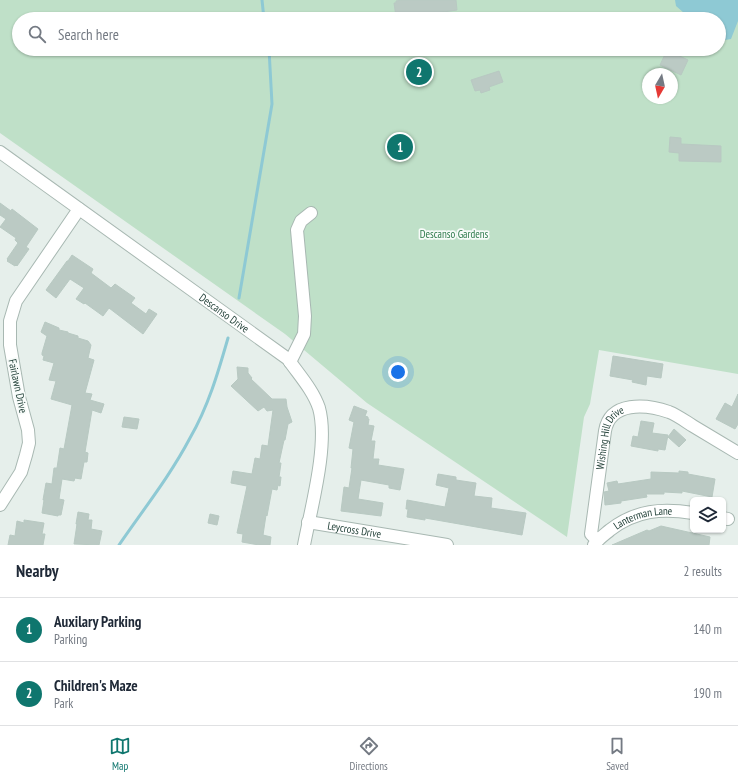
<!DOCTYPE html>
<style>
body{margin:0;font-family:"PT Sans Narrow",sans-serif;background:#f2f2f3;color:#1f2937}
.controls{position:absolute;right:12px;bottom:12px;display:grid;overflow:hidden;border-radius:6px;box-shadow:0 1px 3px #0004}
.controls button{width:36px;height:36px;display:grid;place-items:center;padding:0;border:0;border-bottom:1px solid #e0e1e3;background:#fff;color:#1f2937;font:20px sans-serif}
.compass{position:absolute;left:642px;top:68px;width:36px;height:36px;border-radius:50%;background:#fff;box-shadow:0 1px 3px #0004;rotate:189deg}
.you{position:absolute;left:398px;top:372px;width:14px;height:14px;margin:-10px;border:3px solid #fff;border-radius:50%;background:#1a73e8;box-shadow:0 0 0 6px #1a73e833}
.badge{display:grid;place-items:center;width:26px;height:26px;border-radius:50%;background:#0f766e;color:#fff;font-size:13px;font-weight:700}
.pin{position:absolute;translate:-50% -50%;border:2px solid #fff;box-shadow:0 1px 4px #0006}
.list{margin:0;padding:0;list-style:none}
h2{display:flex;justify-content:space-between;align-items:center;height:52px;margin:0;padding:0 16px;font-size:17px}
h2 small{font-size:13px;font-weight:400;color:#747a83}
.list li{display:grid;grid-template-columns:26px 1fr auto;gap:12px;align-items:center;box-sizing:border-box;height:64px;padding:0 16px;border-top:1px solid #e0e1e3}
.list b{display:block;font-size:15px;white-space:nowrap}
.list p{margin:0;font-size:13px;white-space:nowrap;color:#747a83}
.list em{font-size:13px;font-style:normal;color:#747a83}
.icon{flex:none;width:22px;height:22px;fill:none;stroke:currentColor;stroke-width:2;stroke-linecap:round;stroke-linejoin:round}
.map{position:relative;flex:none;width:738px;height:545px;overflow:hidden}
.search{position:absolute;background:#fff;box-shadow:0 1px 3px #0004;left:12px;right:12px;top:12px;height:44px;display:flex;align-items:center;gap:10px;box-sizing:border-box;padding:0 14px;border-radius:22px;color:#747a83;font-size:15px}
.sheet{height:180px;background:#fff}
nav{display:flex;justify-content:space-around;align-items:center;box-sizing:border-box;height:56px;border-top:1px solid #e0e1e3;background:#fff;font-size:11px;color:#747a83}
nav a{display:grid;justify-items:center;gap:2px}
nav .on{color:#0f766e}
.map>svg:first-child{display:block}
</style>
<div class="map">
<svg width="738" height="545" viewBox="0 0 738 545">
<rect width="100%" height="100%" fill="#e6efeb"/>
<path fill="#bfe0c8" fill-rule="evenodd" d="M 0,0 L 738,0 L 738,374 L 599,350 L 590,404 L 584,417 L 567,537 L 367,403 L 285,334 L 0,133 ZM 19,19 L 719,19 L 719,49 L 19,49 ZM 648,74 L 672,74 L 672,98 L 648,98 Z"/>
<polygon fill="#8ec9d4" points="675,0 738,0 738,21 731,39 719,41 719,19 691,19 676,6"/>
<g fill="none" stroke-linecap="round" stroke-linejoin="round">
<g stroke="#8ec9d4" stroke-width="3">
<polyline points="262,0 264,19"/>
<polyline points="239,298 272,104 269,49"/>
<path d="M 119,545 C 143,510 170,476 190,438 C 208,407 218,373 228,338"/>
</g>
</g>
<g fill="#bbcac4" stroke="#b8c9c2">
<polygon points="402,0 456,0 457,10 423,15 423,13 396,17 394,3 396,3 396,1"/>
<polygon points="667,50 688,60 681,75 660,65"/>
<polygon points="499,71 503,82 489,87 490,90 481,93 480,90 475,91 471,80"/>
<polygon points="670,137 681,138 681,144 721,146 721,162 679,161 679,153 669,152"/>
<polygon points="0,203 11,211 12,209 38,229 26,247 29,249 17,266 16,265 15,266 7,261 8,260 7,259 18,243 15,240 16,238 0,227 6,219 0,215"/>
<polygon points="72,255 93,269 91,273 111,288 115,284 135,298 131,303 146,314 149,309 157,314 143,334 109,308 103,316 85,303 84,304 76,299 84,288 70,279 56,298 46,290 67,261 68,261"/>
<polygon points="45,322 59,328 59,330 68,332 68,333 78,336 78,338 88,341 91,345 88,358 94,360 85,393 92,394 90,400 104,404 101,413 92,410 85,452 88,453 87,462 84,462 81,479 75,478 74,481 62,479 59,499 64,500 61,515 58,515 58,516 42,513 44,500 43,500 46,483 52,484 54,468 57,468 60,448 64,449 72,405 51,399 56,381 49,380 54,363 43,360 44,356 42,355 42,353 47,336 41,332"/>
<polygon points="613,356 663,364 661,378 647,376 646,385 632,382 633,380 610,376"/>
<polygon points="237,367 248,368 248,373 252,378 251,379 272,399 286,399 287,407 292,422 288,424 285,440 284,440 279,463 281,463 279,477 281,477 280,486 278,485 277,490 272,489 267,516 266,515 263,535 271,537 270,545 259,545 242,542 243,534 237,533 247,486 231,483 233,471 252,474 255,458 260,459 262,445 268,446 273,410 267,411 264,407 258,411 231,386 238,379"/>
<polygon points="738,394 738,424 735,429 716,419 725,403 732,407"/>
<polygon points="354,406 367,411 365,416 368,417 368,419 369,419 368,425 374,426 371,441 375,441 373,459 379,459 378,465 404,469 400,490 389,488 389,485 361,480 358,499 383,503 381,516 341,511 344,487 349,488 352,468 351,468 353,449 349,448 354,422 349,420"/>
<polygon points="124,417 139,419 137,429 122,427"/>
<polygon points="641,421 654,423 652,433 668,435 665,450 658,449 658,451 631,446 633,436 638,437"/>
<polygon points="674,429 686,440 679,447 668,437"/>
<polygon points="679,471 688,472 688,474 715,479 712,497 682,491 682,493 664,492 664,494 646,494 647,497 621,501 621,503 605,505 604,492 609,491 607,483 617,481 618,484 651,479 651,472 679,473"/>
<polygon points="438,474 456,477 456,480 476,483 474,496 492,498 491,508 526,513 522,535 425,518 425,520 407,517 408,509 406,509 407,500 445,507 449,488 436,485"/>
<polygon points="78,512 89,514 88,520 92,520 91,529 102,531 99,545 74,544 77,524 76,524"/>
<polygon points="210,514 219,516 217,525 208,523"/>
<polygon points="24,520 44,523 42,534 45,534 43,545 8,545 10,535 15,536 17,521 24,523"/>
<polygon points="661,526 710,537 709,545 612,545 647,530 649,531"/>
</g>
<g fill="none" stroke-linecap="round" stroke-linejoin="round">
<defs>
<g id="minor">
<path id="s1" d="M 0,152 L 288,359 C 299,375 313,390 319,408 C 329,444 311,508 304,545"/>
<polyline points="290,362 304,334 305,316 297,230 301,221 311,213"/>
<polyline points="0,505 21,472 26,455 29,443 28,430 19,397 10,345 10,321 16,301 79,209"/>
<polyline points="723,518 728,519"/>
<path id="s2" d="M 308,522 L 447,545"/>
<path id="s3" d="M 597,540 L 591,534 L 605,431 C 610,401 646,404 669,412 C 677,415 685,421 693,426 C 708,435 723,444 738,453"/>
<path id="s4" d="M 594,545 C 598,539 604,535 610,530 C 636,510 662,508 693,513"/>
</g>
</defs>
<use href="#minor" stroke="#a8b8b2" stroke-width="14"/>
<use href="#minor" stroke="#fff" stroke-width="12"/>
</g>
<g text-anchor="middle" dominant-baseline="central" stroke-width="3.5" stroke-linejoin="round" paint-order="stroke">
<g font-size="11" fill="#2d7a4b" stroke="#f7fbf9">
<text x="454" y="234">Descanso Gardens</text>
</g>
<g font-size="11" fill="#24423a" stroke="#f7fbf9">
<text stroke="none"><textPath href="#s1" startOffset="276">Descanso Drive</textPath></text>
<text transform="translate(18 386) rotate(78)">Fairlawn Drive</text>
<text stroke="none"><textPath href="#s3" startOffset="108">Wishing Hill Drive</textPath></text>
<text stroke="none"><textPath href="#s4" startOffset="58">Lanterman Lane</textPath></text>
<text stroke="none"><textPath href="#s2" startOffset="47">Leycross Drive</textPath></text>
</g>
</g>
</svg>
<div class="controls">
<button><svg class="icon" aria-label="layers" viewBox="0 0 24 24"><path d="M12 4l9 5-9 5-9-5zM3 14l9 5 9-5"/></svg></button>
</div>
<svg class="compass" viewBox="-18 -18 36 36"><path d="M0-13l5 13h-10z" fill="#e53935"/><path d="M0 13l5-13h-10z" fill="#747a83"/></svg>
<div class="you"></div>
<div class="pin badge" style="left:400px;top:147px">1</div>
<div class="pin badge" style="left:419px;top:72px">2</div>
<div class="search"><svg class="icon" aria-label="search" viewBox="0 0 24 24"><circle cx="10" cy="10" r="6"/><path d="M15 15l6 6"/></svg>Search here</div>
</div>
<section class="sheet">
<h2>Nearby<small>2 results</small></h2>
<ul class="list">
<li><span class="badge">1</span><div><b>Auxilary Parking</b><p>Parking</p></div><em>140 m</em></li>
<li><span class="badge">2</span><div><b>Children's Maze</b><p>Park</p></div><em>190 m</em></li>
</ul>
</section>
<nav>
<a class="on"><svg class="icon" aria-label="map" viewBox="0 0 24 24"><path d="M3 6l6-2 6 2 6-2v14l-6 2-6-2-6 2zM9 4v14M15 6v14"/></svg>Map</a>
<a><svg class="icon" aria-label="directions" viewBox="0 0 24 24"><path d="M12 3l9 9-9 9-9-9zM9 14v-3h6M13 9l2 2-2 2"/></svg>Directions</a>
<a><svg class="icon" aria-label="saved" viewBox="0 0 24 24"><path d="M7 4h10v16l-5-4-5 4z"/></svg>Saved</a>
</nav>
